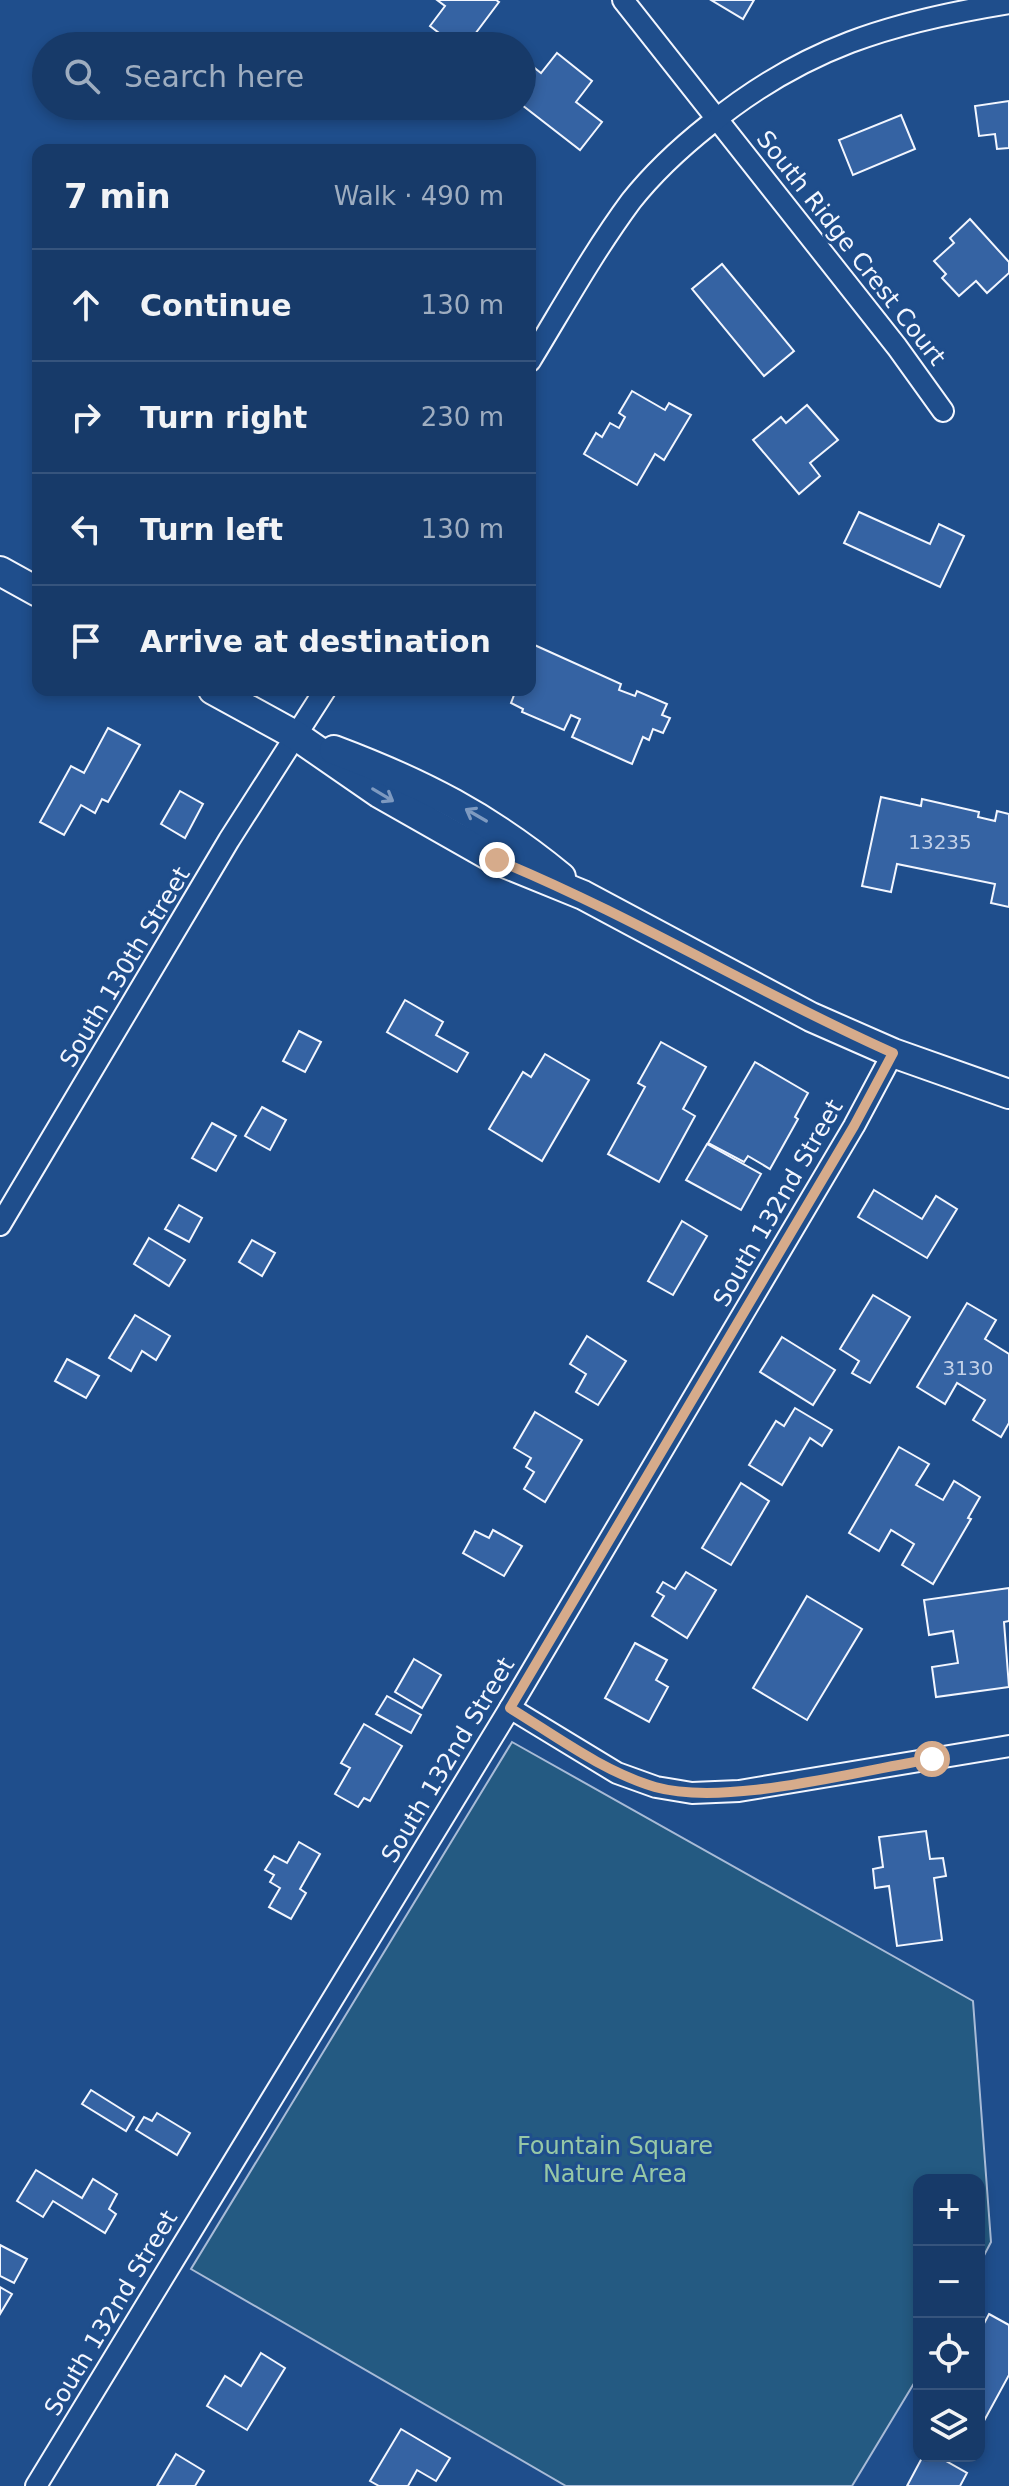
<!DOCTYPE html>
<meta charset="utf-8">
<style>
body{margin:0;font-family:"DejaVu Sans",sans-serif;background:#20416f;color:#f1f3f6}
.controls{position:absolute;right:24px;bottom:24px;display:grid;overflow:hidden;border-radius:16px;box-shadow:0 4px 12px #0003}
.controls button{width:72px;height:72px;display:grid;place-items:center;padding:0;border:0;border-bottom:2px solid #36547d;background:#173a69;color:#f1f3f6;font:40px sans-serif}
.stop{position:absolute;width:24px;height:24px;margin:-18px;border:6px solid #d6ab8b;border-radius:50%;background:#fff}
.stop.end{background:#d6ab8b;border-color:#fff;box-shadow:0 2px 8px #0008}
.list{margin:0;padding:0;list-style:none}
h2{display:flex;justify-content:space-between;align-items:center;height:104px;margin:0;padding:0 32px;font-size:34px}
h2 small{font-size:26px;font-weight:400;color:#9eadc0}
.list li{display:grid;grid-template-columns:52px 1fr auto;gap:24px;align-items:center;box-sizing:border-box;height:112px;padding:0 32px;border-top:2px solid #36547d}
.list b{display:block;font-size:30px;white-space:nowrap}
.list em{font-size:26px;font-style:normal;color:#9eadc0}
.icon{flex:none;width:44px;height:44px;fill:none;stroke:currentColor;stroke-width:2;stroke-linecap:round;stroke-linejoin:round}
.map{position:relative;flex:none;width:1009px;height:2486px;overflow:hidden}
.search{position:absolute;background:#173a69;box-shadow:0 4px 12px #0003;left:32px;top:32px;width:504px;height:88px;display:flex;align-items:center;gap:20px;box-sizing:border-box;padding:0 28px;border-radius:44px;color:#9eadc0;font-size:30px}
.panel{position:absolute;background:#173a69;box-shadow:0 4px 12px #0003;left:32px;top:144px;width:504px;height:552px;border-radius:16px}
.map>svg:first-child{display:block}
</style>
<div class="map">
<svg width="1009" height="2486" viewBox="0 0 1009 2486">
<rect width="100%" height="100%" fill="#1f4e8c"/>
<polygon fill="#245a82" stroke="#a8bbd7" stroke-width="2" points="512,1742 973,2001 991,2242 979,2265 979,2180 919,2180 919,2375 852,2486 566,2486 191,2269"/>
<g fill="#3563a3" stroke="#f2f6ff" stroke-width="2">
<polygon points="437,0 496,0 499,2 466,46 456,46 430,26 445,6"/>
<polygon points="711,0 754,0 743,19"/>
<polygon points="557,53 592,81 576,102 602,122 580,150 522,105 522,58 541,73"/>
<polygon points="1009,101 1009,148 997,149 995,134 979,136 975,106"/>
<polygon points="901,115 915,149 853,175 839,140"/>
<polygon points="970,219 1009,262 1009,273 987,293 976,281 959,296 942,278 946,274 934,261 954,243 950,238"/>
<polygon points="722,264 794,351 764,376 692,289"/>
<polygon points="632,391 665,410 669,403 691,415 664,460 655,454 637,485 584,454 596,433 602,437 610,423 619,428 625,417 619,413"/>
<polygon points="807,405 838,440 810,463 820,476 799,494 753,440 781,417 786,423"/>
<polygon points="859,512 930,544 939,524 964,536 940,587 844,543"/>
<polygon points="530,643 621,684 619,690 635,696 637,691 667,704 662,715 670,718 663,733 653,729 649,740 643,737 632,764 572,737 580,719 571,715 564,730 522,712 523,709 511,703 516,690 530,690"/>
<polygon points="108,728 140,745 108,802 102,799 95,813 81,805 64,835 40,822 71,766 84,773"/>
<polygon points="180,791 203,804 185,838 161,824"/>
<polygon points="881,797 921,806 922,799 979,812 978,817 995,821 997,811 1009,814 1009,907 991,903 995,884 897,864 891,892 862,886"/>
<polygon points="405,1000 443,1022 436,1035 468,1053 457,1072 387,1032"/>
<polygon points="299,1031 321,1042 305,1072 283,1061"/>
<polygon points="661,1042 706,1067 683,1109 695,1116 659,1182 608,1154 645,1087 638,1083"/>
<polygon points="545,1054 589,1080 542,1161 489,1129 523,1072 531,1077"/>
<polygon points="755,1062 808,1093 795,1117 798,1119 770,1169 748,1156 744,1162 708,1143"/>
<polygon points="262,1107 286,1120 270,1150 245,1136"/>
<polygon points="212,1123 236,1136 216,1171 192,1158"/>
<polygon points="707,1144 761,1174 741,1210 686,1180"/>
<polygon points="874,1190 922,1219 936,1196 957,1209 927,1258 858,1217"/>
<polygon points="179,1205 202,1218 189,1242 165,1229"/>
<polygon points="682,1221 707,1236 673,1295 648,1281"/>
<polygon points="149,1238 185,1260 169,1286 134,1264"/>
<polygon points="252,1240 275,1253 262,1276 239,1262"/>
<polygon points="873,1295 910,1317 870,1383 852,1373 859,1361 840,1349"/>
<polygon points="967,1303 996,1320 985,1339 1009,1354 1009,1423 1001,1437 973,1420 985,1400 957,1383 945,1404 917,1387"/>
<polygon points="135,1315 170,1336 156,1360 142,1351 131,1371 109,1358"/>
<polygon points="587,1336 626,1361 598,1405 576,1392 586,1374 570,1364"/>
<polygon points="782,1337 835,1370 813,1405 760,1372"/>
<polygon points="67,1359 99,1376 86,1398 55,1381"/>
<polygon points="795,1408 832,1430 822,1446 810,1438 782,1485 749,1465 776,1421 784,1426"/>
<polygon points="535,1412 582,1440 545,1502 524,1489 534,1472 526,1467 531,1458 514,1448"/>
<polygon points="899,1447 929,1464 916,1485 943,1500 954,1481 980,1497 968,1518 971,1519 933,1584 902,1565 914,1544 891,1530 879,1551 849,1533"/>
<polygon points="741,1483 769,1501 731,1565 702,1548"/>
<polygon points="493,1530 522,1546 504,1576 463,1553 475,1531 489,1538"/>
<polygon points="686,1572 716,1590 687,1638 652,1616 664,1596 657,1592 663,1582 675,1589"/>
<polygon points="1009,1588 1009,1621 1004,1622 1009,1687 936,1697 932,1667 958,1663 953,1631 929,1635 924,1600"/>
<polygon points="807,1596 862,1629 807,1720 753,1688"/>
<polygon points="635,1643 667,1660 656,1680 668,1687 649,1722 605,1698"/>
<polygon points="414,1659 441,1675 422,1708 395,1692"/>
<polygon points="387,1696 421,1715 411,1733 376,1714"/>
<polygon points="364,1724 402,1746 370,1801 364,1798 358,1807 335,1794 350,1768 341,1763"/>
<polygon points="926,1831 930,1859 943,1858 946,1876 934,1878 942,1940 897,1946 889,1886 875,1888 873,1869 883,1867 879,1837"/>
<polygon points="299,1842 320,1854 300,1889 306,1893 291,1919 269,1907 280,1888 270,1882 274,1875 265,1870 274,1856 287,1863"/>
<polygon points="91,2090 134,2117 126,2131 82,2104"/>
<polygon points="157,2113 190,2133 177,2155 136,2130 144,2117 152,2121"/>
<polygon points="36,2170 82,2198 93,2179 117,2194 109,2209 116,2214 105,2233 53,2201 43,2217 17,2201"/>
<polygon points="0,2245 27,2259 14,2283 0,2276"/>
<polygon points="0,2287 12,2294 0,2314"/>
<polygon points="989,2314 1009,2325 1009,2375 979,2430 979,2333"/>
<polygon points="261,2353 285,2368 247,2430 207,2406 225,2376 241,2386"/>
<polygon points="401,2429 450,2458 436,2481 417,2470 408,2486 379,2486 370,2481"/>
<polygon points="176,2454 204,2471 195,2486 157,2486"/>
<polygon points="923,2456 937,2456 967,2473 960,2486 907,2486"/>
</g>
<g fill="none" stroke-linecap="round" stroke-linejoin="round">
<defs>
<g id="minor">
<polyline points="623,0 897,347 943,411"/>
<path d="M 530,361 C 563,307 594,251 631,201 C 654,172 680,148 709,125 C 803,48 891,22 1009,3"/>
<polyline points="0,1225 229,840 325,690"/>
<polyline points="510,1708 617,1773 656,1787 692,1793 739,1791 1009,1746"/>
<polyline points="36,2486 510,1708 854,1126 893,1053"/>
</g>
<g id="secondary">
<polyline points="0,571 38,592"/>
<polyline points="213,690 295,735 379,793 497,860 583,895 811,1017 893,1053 1009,1094"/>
<path d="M 334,750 C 422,783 488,817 561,877"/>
</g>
</defs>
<use href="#minor" stroke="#f2f6ff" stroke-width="24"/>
<use href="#secondary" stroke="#f2f6ff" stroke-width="32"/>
<use href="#minor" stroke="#1f4e8c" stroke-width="20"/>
<use href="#secondary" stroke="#1f4e8c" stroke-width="28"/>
</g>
<defs><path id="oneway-shaft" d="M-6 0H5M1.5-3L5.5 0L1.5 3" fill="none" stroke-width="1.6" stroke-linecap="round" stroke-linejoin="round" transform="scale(2)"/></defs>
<g stroke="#7e9ac0">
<use href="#oneway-shaft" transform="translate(383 795) rotate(31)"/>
<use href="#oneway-shaft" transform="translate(476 815) rotate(-150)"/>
</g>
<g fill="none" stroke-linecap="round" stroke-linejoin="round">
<path stroke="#d6ab8b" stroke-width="10" d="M 497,860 C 633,916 758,993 893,1053 L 854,1126 L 510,1708 C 556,1736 602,1771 655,1787 C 726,1807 856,1771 932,1759"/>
</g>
<g text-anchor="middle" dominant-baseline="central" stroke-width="6" stroke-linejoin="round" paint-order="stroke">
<g font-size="20" fill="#c3d1e8">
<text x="940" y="842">13235</text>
<text x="968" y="1368">3130</text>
</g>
<g font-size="24" fill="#f2f6ff" stroke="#1f4e8c">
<text transform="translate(851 248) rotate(52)">South Ridge Crest Court</text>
<text transform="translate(125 967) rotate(-59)">South 130th Street</text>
<text transform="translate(778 1203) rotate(-60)">South 132nd Street</text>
<text transform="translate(448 1760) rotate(-59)">South 132nd Street</text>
<text transform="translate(111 2313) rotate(-59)">South 132nd Street</text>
</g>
<g font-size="24" fill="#97c8a6" stroke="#1f4e8c">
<text x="615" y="2146">Fountain Square<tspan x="615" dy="28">Nature Area</tspan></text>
</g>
</g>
</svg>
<div class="controls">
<button>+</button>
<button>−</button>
<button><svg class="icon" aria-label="locate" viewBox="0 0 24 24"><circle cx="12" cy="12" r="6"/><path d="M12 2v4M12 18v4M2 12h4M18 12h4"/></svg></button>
<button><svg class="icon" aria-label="layers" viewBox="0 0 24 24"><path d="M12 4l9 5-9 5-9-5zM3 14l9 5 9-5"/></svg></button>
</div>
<div class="stop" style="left:932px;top:1759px"></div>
<div class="stop end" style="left:497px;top:860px"></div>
<div class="search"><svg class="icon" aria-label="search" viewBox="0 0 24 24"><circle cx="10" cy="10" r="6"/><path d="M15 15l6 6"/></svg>Search here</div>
<section class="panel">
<h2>7 min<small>Walk · 490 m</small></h2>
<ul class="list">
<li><svg class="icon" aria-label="ahead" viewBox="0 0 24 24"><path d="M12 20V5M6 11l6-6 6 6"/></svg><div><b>Continue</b></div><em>130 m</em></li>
<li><svg class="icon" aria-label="right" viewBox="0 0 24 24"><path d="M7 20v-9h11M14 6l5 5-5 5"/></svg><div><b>Turn right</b></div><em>230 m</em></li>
<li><svg class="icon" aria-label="left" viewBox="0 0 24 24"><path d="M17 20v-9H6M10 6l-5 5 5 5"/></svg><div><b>Turn left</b></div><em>130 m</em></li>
<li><svg class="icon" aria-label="arrive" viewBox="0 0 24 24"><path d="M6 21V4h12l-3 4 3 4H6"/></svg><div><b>Arrive at destination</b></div></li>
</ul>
</section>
</div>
